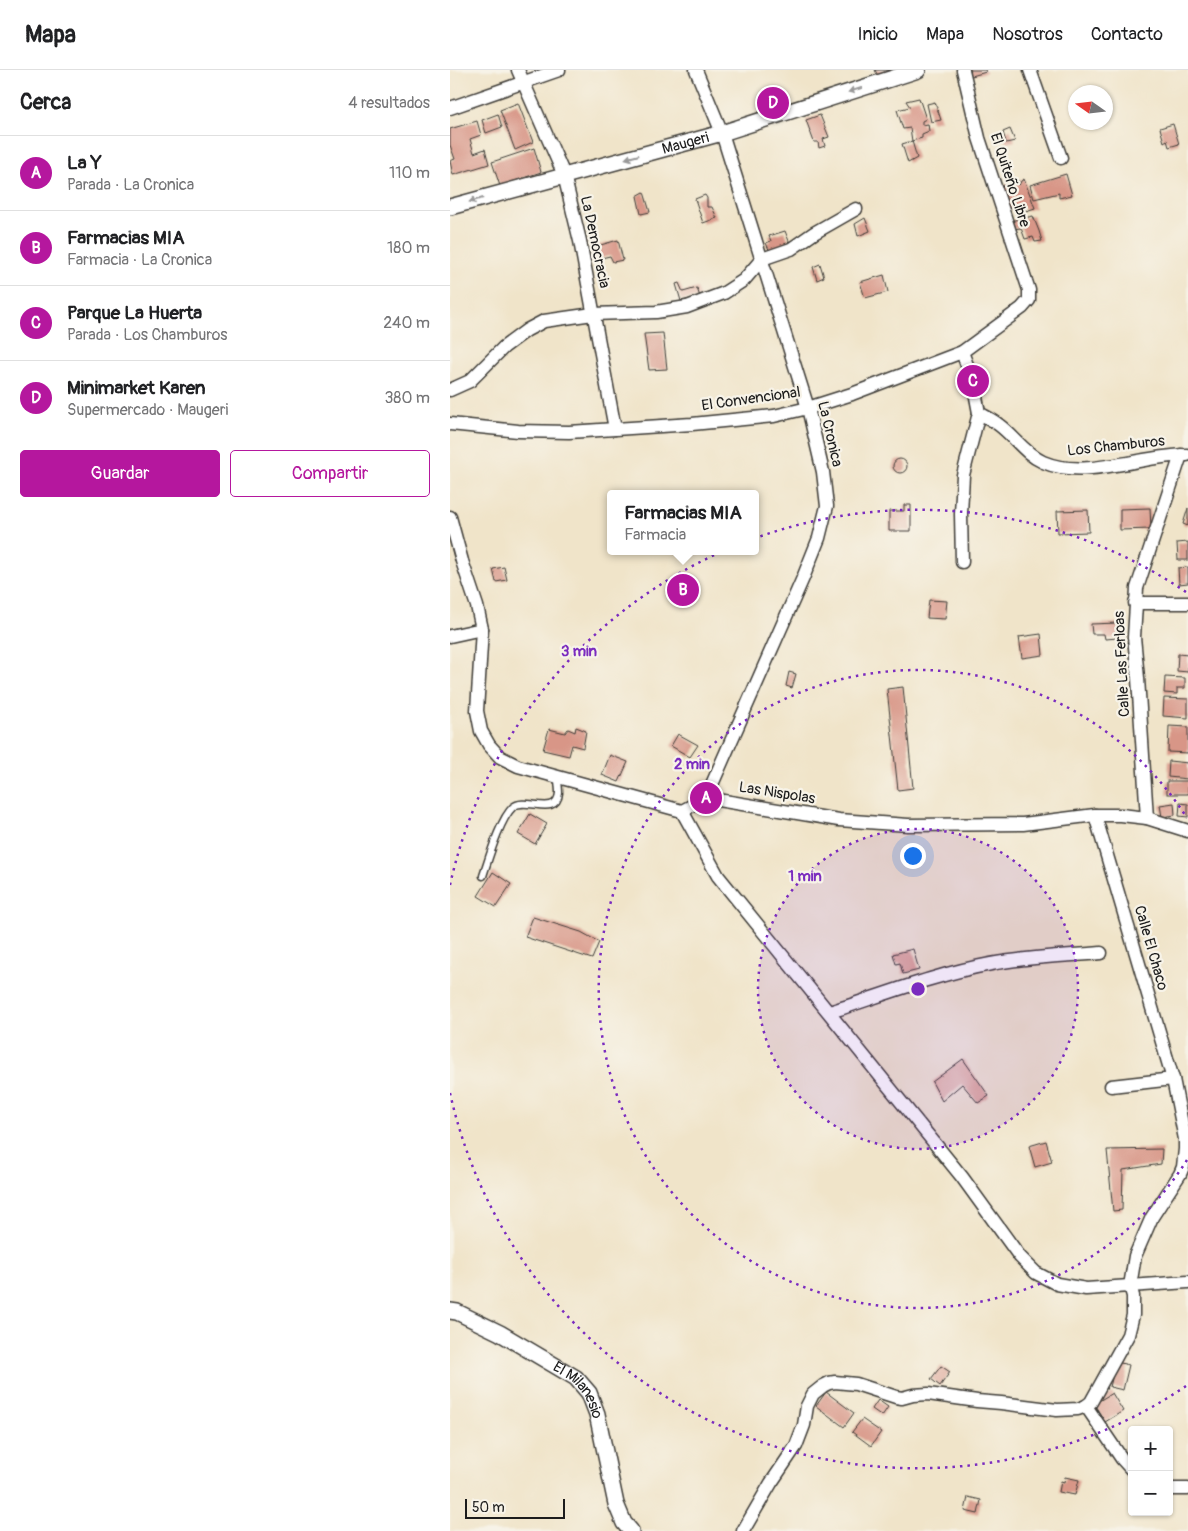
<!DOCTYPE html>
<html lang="es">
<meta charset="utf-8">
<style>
body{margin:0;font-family:Pangolin,sans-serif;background:#f6f6f6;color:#202124}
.controls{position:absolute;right:15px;bottom:15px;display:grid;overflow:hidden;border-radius:5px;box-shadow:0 1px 4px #0004}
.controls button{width:45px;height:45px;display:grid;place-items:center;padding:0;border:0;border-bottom:1px solid #e0e0e0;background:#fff;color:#202124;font:25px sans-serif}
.compass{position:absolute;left:618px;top:15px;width:45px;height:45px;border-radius:50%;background:#fff;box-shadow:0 1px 4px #0004;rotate:284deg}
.scale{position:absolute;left:15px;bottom:12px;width:100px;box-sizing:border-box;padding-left:5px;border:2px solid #1c1c1c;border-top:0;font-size:14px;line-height:18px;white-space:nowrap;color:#1c1c1c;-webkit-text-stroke:4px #f7f3e8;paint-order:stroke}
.you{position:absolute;left:462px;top:785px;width:18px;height:18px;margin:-12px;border:4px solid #fff;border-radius:50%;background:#1a73e8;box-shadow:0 0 0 8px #1a73e833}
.badge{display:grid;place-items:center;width:32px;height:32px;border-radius:50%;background:#b5179e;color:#fff;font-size:16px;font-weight:700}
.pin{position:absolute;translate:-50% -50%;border:2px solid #fff;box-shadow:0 1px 5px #0006}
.popup{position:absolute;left:157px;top:420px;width:152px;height:65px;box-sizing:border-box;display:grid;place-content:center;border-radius:5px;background:#fff;filter:drop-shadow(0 1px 4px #0005);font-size:16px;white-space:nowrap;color:#757577}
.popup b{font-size:19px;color:#202124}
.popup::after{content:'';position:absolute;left:50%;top:100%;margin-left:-10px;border:10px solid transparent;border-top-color:#fff}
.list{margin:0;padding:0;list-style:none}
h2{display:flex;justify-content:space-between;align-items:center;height:65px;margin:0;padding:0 20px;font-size:21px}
h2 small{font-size:16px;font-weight:400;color:#757577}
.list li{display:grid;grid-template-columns:32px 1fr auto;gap:15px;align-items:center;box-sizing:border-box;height:75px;padding:0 20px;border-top:1px solid #e0e0e0}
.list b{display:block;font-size:19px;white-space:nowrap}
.list p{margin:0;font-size:16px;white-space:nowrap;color:#757577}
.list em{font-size:16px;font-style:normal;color:#757577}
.actions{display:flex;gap:10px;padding:15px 20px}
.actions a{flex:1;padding:11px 0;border:1px solid #b5179e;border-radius:5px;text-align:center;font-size:18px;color:#b5179e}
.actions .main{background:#b5179e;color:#fff}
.map{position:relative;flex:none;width:738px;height:1461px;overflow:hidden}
header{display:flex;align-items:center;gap:30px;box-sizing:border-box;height:70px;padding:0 25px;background:#fff;border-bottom:1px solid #e0e0e0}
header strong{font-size:24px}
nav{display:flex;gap:28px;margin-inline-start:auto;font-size:18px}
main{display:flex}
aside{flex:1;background:#fff}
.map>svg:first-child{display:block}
</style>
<header>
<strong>Mapa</strong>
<nav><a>Inicio</a><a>Mapa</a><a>Nosotros</a><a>Contacto</a></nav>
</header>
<main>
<aside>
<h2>Cerca<small>4 resultados</small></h2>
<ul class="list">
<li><span class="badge">A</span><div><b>La Y</b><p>Parada · La Cronica</p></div><em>110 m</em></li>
<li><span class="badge">B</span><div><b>Farmacias MIA</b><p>Farmacia · La Cronica</p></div><em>180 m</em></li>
<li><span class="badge">C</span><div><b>Parque La Huerta</b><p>Parada · Los Chamburos</p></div><em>240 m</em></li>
<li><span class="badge">D</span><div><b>Minimarket Karen</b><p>Supermercado · Maugeri</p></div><em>380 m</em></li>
</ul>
<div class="actions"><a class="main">Guardar</a><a>Compartir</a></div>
</aside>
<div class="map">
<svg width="738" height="1461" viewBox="0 0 738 1461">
<rect width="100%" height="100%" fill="#f7f3e8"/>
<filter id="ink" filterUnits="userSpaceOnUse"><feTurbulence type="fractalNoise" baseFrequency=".02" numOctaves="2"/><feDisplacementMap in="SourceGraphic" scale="10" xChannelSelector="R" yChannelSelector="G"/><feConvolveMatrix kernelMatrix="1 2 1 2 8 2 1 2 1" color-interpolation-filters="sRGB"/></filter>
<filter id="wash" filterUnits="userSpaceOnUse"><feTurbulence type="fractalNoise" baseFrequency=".0096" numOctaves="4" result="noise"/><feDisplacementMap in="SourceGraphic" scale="20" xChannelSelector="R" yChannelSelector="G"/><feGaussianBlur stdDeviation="1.12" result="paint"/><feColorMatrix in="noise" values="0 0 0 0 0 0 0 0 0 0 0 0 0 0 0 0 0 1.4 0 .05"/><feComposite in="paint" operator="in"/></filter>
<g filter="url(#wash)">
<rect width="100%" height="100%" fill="#f0e4c9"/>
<g id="blocks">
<g fill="#d89687">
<polygon points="425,0 448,0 428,6"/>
<polygon points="516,0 536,0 536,2 518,7"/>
<polygon points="469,28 476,49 472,51 472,55 478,54 479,61 472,64 472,68 462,71 467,88 458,93 452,74 462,71 460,58 453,59 447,40 460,37 456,31"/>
<polygon points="485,32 491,50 481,52 477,34"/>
<polygon points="68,33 83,72 65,80 50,40"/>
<polygon points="48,44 52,57 36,63 32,50"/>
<polygon points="370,45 379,67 373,69 375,76 369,78 368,72 364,72 356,50"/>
<polygon points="27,51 31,65 20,69 24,83 35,79 39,94 3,105 0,91 5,89 0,75 0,59"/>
<polygon points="723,54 729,74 719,77 717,70 714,72 710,58"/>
<polygon points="560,59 565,71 556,73 553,62"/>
<polygon points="84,78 91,102 50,116 42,92"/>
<polygon points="616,104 622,125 609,128 609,123 584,129 580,115"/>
<polygon points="574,109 585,138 576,141 573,136 558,139 551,117 568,110 569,115 571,111"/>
<polygon points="194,122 200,142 191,144 187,126"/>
<polygon points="255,125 257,128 257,137 262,137 267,148 253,153 245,129"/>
<polygon points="583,146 589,161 592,171 585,172 583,167 575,169 571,158 562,159 560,151"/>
<polygon points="415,148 420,161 408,166 405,154"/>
<polygon points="335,161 341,176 321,184 316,173 321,171 319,166"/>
<polygon points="168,170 173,190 163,192 160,186 147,189 147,176"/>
<polygon points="370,194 374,207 367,210 363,197"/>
<polygon points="434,205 438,222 415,228 410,212"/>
<polygon points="229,213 233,222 247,218 250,227 231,231 226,214"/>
<polygon points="213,263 217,299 199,300 194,264"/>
<circle cx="450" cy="396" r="7"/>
<polygon points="454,435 461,435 461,461 439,461 439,441 454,441"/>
<polygon points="700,438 701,459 670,460 670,439"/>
<polygon points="738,438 738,456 733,454"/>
<polygon points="638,440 639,462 608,463 607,441"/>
<polygon points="738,472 738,490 728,490 727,473"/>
<polygon points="54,497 57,510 46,512 43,499"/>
<polygon points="738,497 738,513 729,514 728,498"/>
<polygon points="479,530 497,531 495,549 477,548"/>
<polygon points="668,553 669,568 655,569 654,564 642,564 641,554"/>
<polygon points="591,564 593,585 572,588 569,567"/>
<polygon points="728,584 738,585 738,602 727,601"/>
<polygon points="339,602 346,604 342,618 336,616"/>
<polygon points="715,607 735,608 735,618 727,618 727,624 714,623"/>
<polygon points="453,617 463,718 448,720 437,619"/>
<polygon points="714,628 738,629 738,648 713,646"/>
<polygon points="719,656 738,657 738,683 718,682"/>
<polygon points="126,657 136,661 133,678 122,675 119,686 93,680 99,659 115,663 118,659 125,662"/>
<polygon points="228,664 248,675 240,687 221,676"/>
<polygon points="160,685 178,692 169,712 152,705"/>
<polygon points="719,691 738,693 738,709 718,707"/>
<rect x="717" y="711" width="21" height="13"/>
<polygon points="724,733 725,745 712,747 710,735"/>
<polygon points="730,733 738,734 738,747 729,746"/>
<polygon points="80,744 97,754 85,774 68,764"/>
<polygon points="43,802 61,814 46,837 28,826"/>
<polygon points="83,847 131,862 149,872 142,889 75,867"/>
<polygon points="463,879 469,900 453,904 450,893 446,894 443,884"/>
<polygon points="513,989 539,1026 528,1033 512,1014 492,1031 482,1012"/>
<polygon points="596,1071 602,1092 585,1097 579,1076"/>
<polygon points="712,1079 711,1094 673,1100 672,1140 663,1141 657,1080"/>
<polygon points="666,1292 679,1295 673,1320 660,1317"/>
<polygon points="491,1296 500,1302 490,1316 481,1309"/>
<polygon points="376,1322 404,1343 394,1357 366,1336"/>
<polygon points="662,1323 673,1341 655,1352 644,1334"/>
<polygon points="428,1330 438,1337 432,1346 422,1339"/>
<polygon points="412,1349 431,1362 421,1376 402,1362"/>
<polygon points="615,1407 629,1410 625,1425 609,1422 611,1411 614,1412"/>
<polygon points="518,1427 531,1430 528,1444 515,1441"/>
</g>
</g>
</g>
<g filter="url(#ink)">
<use href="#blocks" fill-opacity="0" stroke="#3c3a36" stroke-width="1"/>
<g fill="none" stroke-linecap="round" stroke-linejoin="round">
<defs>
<path id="service" d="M 33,806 C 39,788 50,749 63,737 C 75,726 107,748 109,723 C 109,718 108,713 108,708"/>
<g id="minor">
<polyline points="68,0 114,105 130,171 165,359"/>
<polyline points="246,0 272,63 358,338 373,402 377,436 369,468 353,508 256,728"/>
<polyline points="580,0 611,88"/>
<polyline points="0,38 109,0"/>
<path d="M 512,282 L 523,311 L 529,343 C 536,347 543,350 549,355 C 564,366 575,384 593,392 C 635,410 693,385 737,385"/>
<polyline points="0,320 20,311 54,277 77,260 94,251 143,244 206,242 237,237 274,223 294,210 312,189 341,179 364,163 406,139"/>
<polyline points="0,354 68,361 119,362 242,354 324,346 358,338 402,324 512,282 572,238 579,230 579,220 529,68 513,0"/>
<polyline points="0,447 12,491 27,536 32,559 27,641 31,661 39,675 50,687 68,696 232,741 256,728 389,750 458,755 573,754 645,745 671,745 697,748 738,761"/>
<polyline points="512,492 511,444 513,405 529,343"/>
<polyline points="685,533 738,533"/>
<polyline points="0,566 32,559"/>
<polyline points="232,741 268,806 512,1107 570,1187 586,1203 607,1214 636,1219 738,1212"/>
<polyline points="697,748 688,608 684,567 687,518 731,385"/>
<path d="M 380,942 C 433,925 486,904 541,894 C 577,887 615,886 651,883"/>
<polyline points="661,1016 723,1009"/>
<polyline points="636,1336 672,1389 682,1400"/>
<polyline points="719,1419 738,1419"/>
<polyline points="293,1461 321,1413 346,1376 354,1355 357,1336 363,1324 373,1316 379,1313 385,1312 406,1314 446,1327 452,1328 463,1325 478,1324 527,1331 551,1333 607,1340 628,1339 636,1336 641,1332 678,1265 683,1245 683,1226 680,1216 685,1186 702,1147 730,1104 733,1097 735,1079 735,1069 723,1009 645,745"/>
</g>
<g id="tertiary">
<path id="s1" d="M 0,137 L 272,63 L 468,0"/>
<path id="s2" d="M 0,1241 L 7,1242 L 50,1263 L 126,1308 L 139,1323 L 147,1344 L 166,1434 L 174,1453 L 181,1461"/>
</g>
</defs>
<use href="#service" stroke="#3c3a36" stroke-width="9"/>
<use href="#minor" stroke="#3c3a36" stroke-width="15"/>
<use href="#tertiary" stroke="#3c3a36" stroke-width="18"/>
<use href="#service" stroke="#fff" stroke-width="6"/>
<use href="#minor" stroke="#fff" stroke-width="12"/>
<use href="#tertiary" stroke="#fff" stroke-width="15"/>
</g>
<defs><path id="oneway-solid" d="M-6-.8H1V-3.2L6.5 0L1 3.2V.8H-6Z" transform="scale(1.25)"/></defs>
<g fill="#999">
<use href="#oneway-solid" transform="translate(405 20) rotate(162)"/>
<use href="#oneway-solid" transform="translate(182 87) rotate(165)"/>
<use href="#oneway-solid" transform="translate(26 130) rotate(164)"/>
</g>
</g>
<circle cx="468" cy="919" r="160" fill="#7b2cbf" fill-opacity=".12"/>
<g fill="none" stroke="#7b2cbf" stroke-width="2.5" stroke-dasharray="2.5 5">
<circle cx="468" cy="919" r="160"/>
<path d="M737 1090A319 319 0 1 1 737 748"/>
<path d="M736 1316A479 479 0 0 1 0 1023M0 815A479 479 0 0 1 736 522"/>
</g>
<g text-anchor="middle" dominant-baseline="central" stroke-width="4.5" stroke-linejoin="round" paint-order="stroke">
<g font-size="15" fill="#1c1c1c" stroke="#f7f3e8">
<text stroke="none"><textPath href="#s1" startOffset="244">Maugeri</textPath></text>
<text transform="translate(560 110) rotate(72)">El Quiteño Libre</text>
<text transform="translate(145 172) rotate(78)">La Democracia</text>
<text transform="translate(301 329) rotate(-8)">El Convencional</text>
<text transform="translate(380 364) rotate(77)">La Cronica</text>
<text transform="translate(666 376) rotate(-6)">Los Chamburos</text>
<text transform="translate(672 594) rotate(-93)">Calle Las Ferloas</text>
<text transform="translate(327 723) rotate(9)">Las Nispolas</text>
<text transform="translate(701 878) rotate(74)">Calle El Chaco</text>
<text stroke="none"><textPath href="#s2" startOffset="154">El Milanesio</textPath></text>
</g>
</g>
<circle cx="468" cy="919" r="8" fill="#7b2cbf" stroke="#f7f3e8" stroke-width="2.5"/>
<g font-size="15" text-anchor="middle" font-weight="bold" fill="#7b2cbf" stroke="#f7f3e8" stroke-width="4.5" stroke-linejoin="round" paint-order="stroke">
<text x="129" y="586">3 min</text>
<text x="242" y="699">2 min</text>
<text x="355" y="811">1 min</text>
</g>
</svg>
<div class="controls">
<button>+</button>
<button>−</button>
</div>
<svg class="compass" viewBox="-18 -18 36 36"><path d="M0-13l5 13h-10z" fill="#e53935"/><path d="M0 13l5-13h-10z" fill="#757577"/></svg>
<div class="scale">50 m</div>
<div class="you"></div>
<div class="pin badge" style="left:256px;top:728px">A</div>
<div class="pin badge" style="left:233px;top:520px">B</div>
<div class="popup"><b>Farmacias MIA</b>Farmacia</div>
<div class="pin badge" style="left:523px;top:311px">C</div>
<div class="pin badge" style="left:323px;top:33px">D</div>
</div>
</main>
